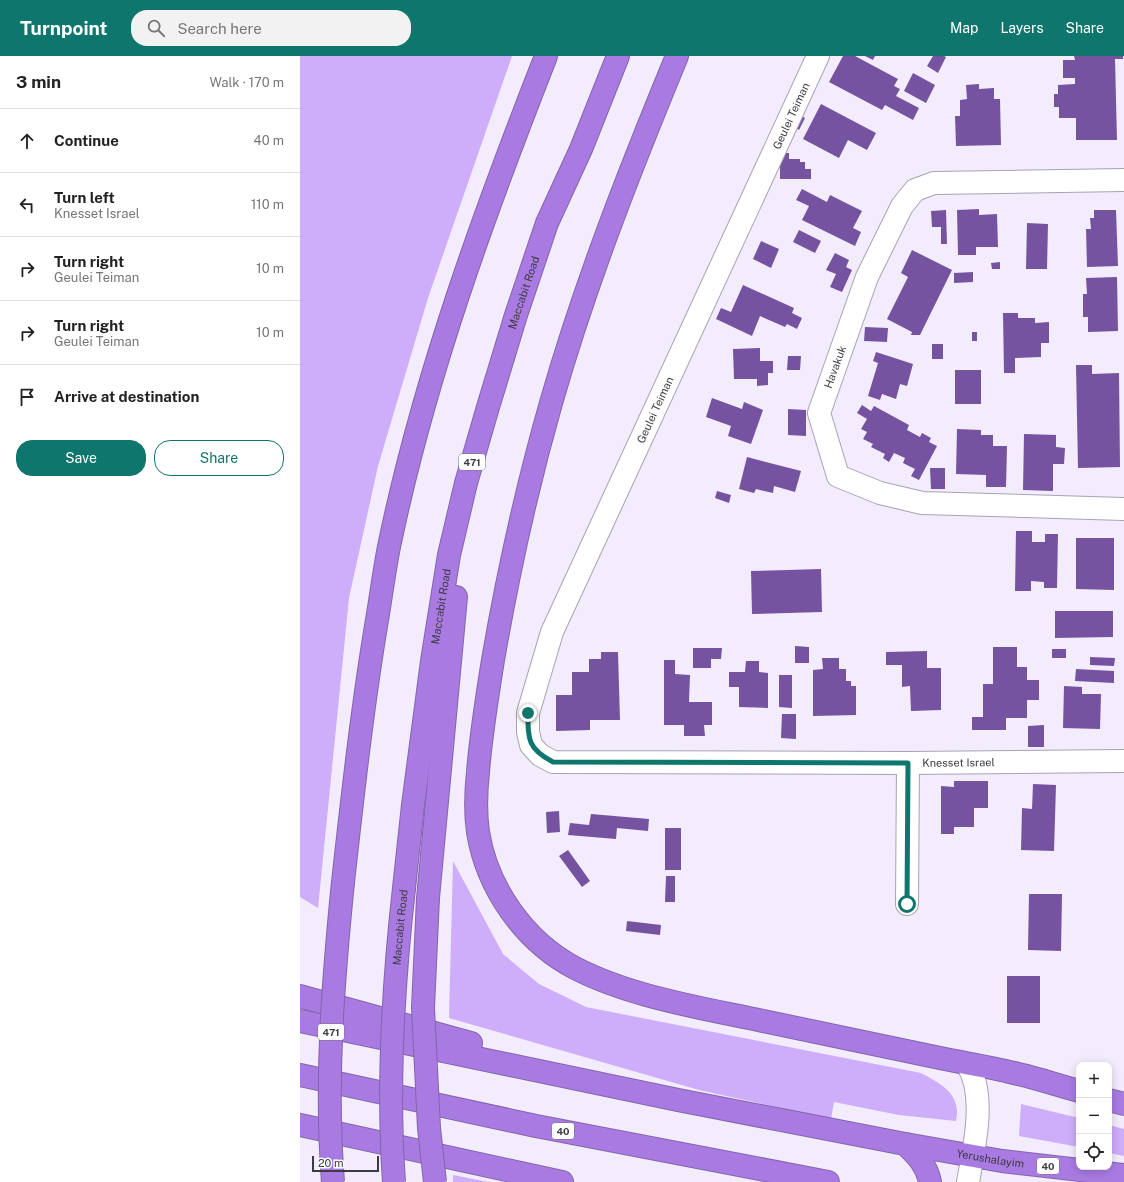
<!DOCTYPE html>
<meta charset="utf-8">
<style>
body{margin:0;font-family:"Public Sans",sans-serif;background:#f2f2f2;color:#222}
.controls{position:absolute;right:12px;bottom:12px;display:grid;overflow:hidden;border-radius:8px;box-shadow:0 2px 10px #0003}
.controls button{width:36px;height:36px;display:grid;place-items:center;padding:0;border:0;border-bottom:1px solid #e0e0e0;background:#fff;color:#222;font:20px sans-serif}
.scale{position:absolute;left:12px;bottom:10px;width:67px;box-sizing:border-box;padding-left:4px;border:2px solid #3d3b41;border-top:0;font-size:11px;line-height:14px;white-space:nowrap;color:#3d3b41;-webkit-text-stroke:3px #fdfdfd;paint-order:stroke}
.stop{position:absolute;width:12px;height:12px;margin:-9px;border:3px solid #0f766e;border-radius:50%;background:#fff}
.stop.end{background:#0f766e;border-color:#fff;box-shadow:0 1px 4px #0008}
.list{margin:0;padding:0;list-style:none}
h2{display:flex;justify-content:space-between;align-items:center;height:52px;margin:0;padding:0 16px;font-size:17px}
h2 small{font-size:13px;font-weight:400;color:#767676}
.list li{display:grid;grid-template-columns:26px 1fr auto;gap:12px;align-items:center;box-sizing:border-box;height:64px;padding:0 16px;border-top:1px solid #e0e0e0}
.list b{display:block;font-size:15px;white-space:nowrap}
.list p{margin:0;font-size:13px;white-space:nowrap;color:#767676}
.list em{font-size:13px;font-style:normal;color:#767676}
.actions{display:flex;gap:8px;padding:12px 16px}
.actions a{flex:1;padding:9px 0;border:1px solid #0f766e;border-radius:16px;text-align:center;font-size:14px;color:#0f766e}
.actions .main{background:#0f766e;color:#fff}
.icon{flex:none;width:22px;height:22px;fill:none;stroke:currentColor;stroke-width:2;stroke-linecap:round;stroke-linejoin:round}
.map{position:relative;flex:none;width:824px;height:1126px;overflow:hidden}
header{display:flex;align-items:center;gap:24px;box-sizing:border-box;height:56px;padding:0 20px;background:#0f766e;color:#fff}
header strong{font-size:19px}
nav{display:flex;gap:22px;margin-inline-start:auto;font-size:14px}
.search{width:280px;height:36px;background:#f2f2f2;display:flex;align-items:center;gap:10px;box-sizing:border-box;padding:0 14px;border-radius:16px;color:#767676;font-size:15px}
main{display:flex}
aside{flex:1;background:#fff}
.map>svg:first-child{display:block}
</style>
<header>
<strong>Turnpoint</strong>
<div class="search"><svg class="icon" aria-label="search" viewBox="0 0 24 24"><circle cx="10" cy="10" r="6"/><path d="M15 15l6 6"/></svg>Search here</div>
<nav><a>Map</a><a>Layers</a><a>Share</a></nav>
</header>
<main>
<aside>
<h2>3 min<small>Walk · 170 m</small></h2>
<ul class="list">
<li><svg class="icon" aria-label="ahead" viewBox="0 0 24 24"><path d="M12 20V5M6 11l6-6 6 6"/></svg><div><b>Continue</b></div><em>40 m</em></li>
<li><svg class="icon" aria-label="left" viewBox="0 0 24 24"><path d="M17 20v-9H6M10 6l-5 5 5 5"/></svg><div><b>Turn left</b><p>Knesset Israel</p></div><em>110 m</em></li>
<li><svg class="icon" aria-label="right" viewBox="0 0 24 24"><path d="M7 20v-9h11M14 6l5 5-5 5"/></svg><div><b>Turn right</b><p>Geulei Teiman</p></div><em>10 m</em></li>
<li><svg class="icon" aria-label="right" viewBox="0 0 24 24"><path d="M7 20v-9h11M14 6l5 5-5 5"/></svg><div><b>Turn right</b><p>Geulei Teiman</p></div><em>10 m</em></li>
<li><svg class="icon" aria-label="arrive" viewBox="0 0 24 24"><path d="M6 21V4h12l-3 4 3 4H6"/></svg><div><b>Arrive at destination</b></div></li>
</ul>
<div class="actions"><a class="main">Save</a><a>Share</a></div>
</aside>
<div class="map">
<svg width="824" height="1126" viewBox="0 0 824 1126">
<rect width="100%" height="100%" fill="#f3ecfd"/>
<g fill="#ceadfb">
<polygon points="0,0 212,0 128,242 78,410 49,542 18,852 0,841"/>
<path d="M 153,805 L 203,898 L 239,928 L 286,951 L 621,1017 C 641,1028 662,1038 656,1065 L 599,1059 L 534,1046 L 531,1063 L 399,1034 L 149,962 Z"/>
<polygon points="721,1048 779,1062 779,1091 719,1080"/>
<polygon points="809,1069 824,1073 824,1100 809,1097"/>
<polygon points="153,1119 188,1126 153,1126"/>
</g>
<g fill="#7553a0">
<polygon points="543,0 555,0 598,23 594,30 600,33 596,40 619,52 613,64 585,49 582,54 529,26"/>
<polygon points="565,0 575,0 573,4"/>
<polygon points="633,0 644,0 646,1 638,17 627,10"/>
<polygon points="774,0 823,0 823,3 815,3 817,84 776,84 776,62 759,62 759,51 754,51 754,38 758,38 758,29 775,28 775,22 763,22 763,4 775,4"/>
<polygon points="613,17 635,29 626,47 604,35"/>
<polygon points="679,28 679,33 694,32 694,43 700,43 701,89 656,90 655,60 660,60 660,44 667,43 666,29"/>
<polygon points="521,48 576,77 567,94 548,84 539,102 503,83"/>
<polygon points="497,57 505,62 499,74 491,69"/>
<polygon points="480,97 489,97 489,103 500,103 500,106 505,106 505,113 511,113 511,123 480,123"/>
<polygon points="502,133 527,146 530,139 562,155 553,172 561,176 555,190 502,164 509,150 496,144"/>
<polygon points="679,153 679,159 697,158 698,191 676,191 676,199 658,199 657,154"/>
<polygon points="646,154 647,188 641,188 641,171 632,171 631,155"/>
<polygon points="794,154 816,154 818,210 787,211 786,173 791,173 790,162 794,162"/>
<polygon points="727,167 748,168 747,213 726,213"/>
<polygon points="499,174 521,185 515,197 493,186"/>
<polygon points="461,185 479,193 471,212 453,203"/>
<polygon points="612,194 652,214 620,279 611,279 612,276 587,263 608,221 601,217"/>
<polygon points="535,197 549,204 546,211 552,214 542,236 530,231 536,218 526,214"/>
<polygon points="700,206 700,213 692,213 691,207"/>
<polygon points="673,216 673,226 654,227 654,217"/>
<polygon points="817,221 818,275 788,276 788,261 783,261 783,238 787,238 786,222"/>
<polygon points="443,229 494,252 492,257 502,262 497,273 487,268 485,271 460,260 452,280 416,263 421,252 431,256"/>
<polygon points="703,257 718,257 718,262 735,262 735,267 749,266 749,287 741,287 741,301 715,302 715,317 704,317"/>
<polygon points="565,271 588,272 587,286 564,285"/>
<rect x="672" y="276" width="5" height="9"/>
<rect x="632" y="288" width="11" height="15"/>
<polygon points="460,292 460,305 473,305 473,317 468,317 468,329 457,330 457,323 434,323 433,293"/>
<polygon points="576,296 613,308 607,330 600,328 596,343 582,338 580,344 568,340 578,307 573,305"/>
<polygon points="488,300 501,300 500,314 487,314"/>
<polygon points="776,309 792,309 792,318 819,317 820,411 778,412"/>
<rect x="655" y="314" width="26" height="34"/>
<polygon points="412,342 442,353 444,346 463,354 451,388 428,380 431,370 406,361"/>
<polygon points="562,349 571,355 574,350 609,369 607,374 620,381 622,377 631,382 629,386 637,390 619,424 611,420 615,413 603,407 605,402 594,397 589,406 583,402 585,398 571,391 573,388 563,383 567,376 561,373 567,363 557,357"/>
<polygon points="488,353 506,354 506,380 488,379"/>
<polygon points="657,373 681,374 681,379 693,379 693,390 707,390 706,431 686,431 686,419 656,418"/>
<polygon points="724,378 756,379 756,391 765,392 764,408 753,408 753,435 723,434"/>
<polygon points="447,401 501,415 495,436 474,430 473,437 456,433 454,437 439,433"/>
<polygon points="630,412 645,412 645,433 631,433"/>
<polygon points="417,435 431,439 429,447 415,442"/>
<polygon points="716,475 732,475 732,486 745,486 745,478 758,478 757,532 744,532 744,526 731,525 731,535 715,535"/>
<polygon points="776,482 814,482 814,534 776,533"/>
<polygon points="521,513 522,556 452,558 451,515"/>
<polygon points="755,555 813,555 813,581 755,582"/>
<polygon points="495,590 509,591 509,607 495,607"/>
<polygon points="693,591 717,591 717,611 727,611 727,624 739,624 739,644 727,644 727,662 706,662 706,674 672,674 672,661 683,661 683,628 693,628"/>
<polygon points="393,592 422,592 421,603 411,603 411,612 393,612"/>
<rect x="752" y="593" width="14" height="9"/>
<polygon points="627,595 627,612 641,612 641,654 611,655 610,630 602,631 602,609 586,609 586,596"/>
<polygon points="301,596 318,596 320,664 290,664 290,674 256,675 256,639 272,639 272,616 289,616 289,603 301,603"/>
<polygon points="790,601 815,602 814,610 790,609"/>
<polygon points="522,602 539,602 539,613 546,613 546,625 551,625 551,630 556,630 556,659 513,660 513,614 523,613"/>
<polygon points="364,604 375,604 375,618 390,619 389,646 412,646 412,669 404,669 405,680 384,680 384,669 364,669"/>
<polygon points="446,605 459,605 459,616 468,617 468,652 439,651 439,631 429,631 429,616 445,616"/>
<polygon points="776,613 814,615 814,627 775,625"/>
<polygon points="479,619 492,619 492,652 479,651"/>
<polygon points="764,630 782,631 782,638 801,638 800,673 763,672"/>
<polygon points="482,658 496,658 496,683 481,682"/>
<polygon points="744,669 744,691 728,691 728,670"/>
<polygon points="654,725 688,725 688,752 674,752 674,771 654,771 654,778 641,778 641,730 654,731"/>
<polygon points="733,728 756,729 754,795 721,794 722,752 732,753"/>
<polygon points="259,755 260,776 247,777 246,756"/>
<polygon points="291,758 349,763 348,775 317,772 316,783 268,779 270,767 289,769"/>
<rect x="365" y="772" width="16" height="42"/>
<polygon points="268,794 290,825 282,831 259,800"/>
<polygon points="366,820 375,820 375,846 365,846"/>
<polygon points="729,838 762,838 761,895 728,894"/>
<polygon points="327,865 361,869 360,879 326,875"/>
<rect x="707" y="920" width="33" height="47"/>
</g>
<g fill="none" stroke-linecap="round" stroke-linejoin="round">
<defs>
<g id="minor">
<path id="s1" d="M 518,0 L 252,576 L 228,657 L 228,676 L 231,689 L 240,699 L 253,706 L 608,707 L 824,705"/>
<polyline points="824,124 634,127 615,134 602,150 567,221 519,357 538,420 580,437 622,447 824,453"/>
<polyline points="607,848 608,707"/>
<path d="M 667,1008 C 687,1039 674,1091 668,1126"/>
</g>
<g id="highway">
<path d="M 377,0 C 330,114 285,228 251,347 C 227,431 208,517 193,604 C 187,641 181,678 178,716 C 176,735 175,756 178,776 C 187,832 224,885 275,912 C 331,941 402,952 463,965 C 522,977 581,990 640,1002 C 664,1007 690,1011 714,1017 C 736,1022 757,1029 779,1035"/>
<path d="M 43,826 C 53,736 63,646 78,558 C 82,534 85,509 90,486 C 125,319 184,158 246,0"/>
<path id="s2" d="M 104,832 L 113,749 L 132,605 L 149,499 L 166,427 L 188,351 L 216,259 L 247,167 L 281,93 L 318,0"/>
<polyline points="128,842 156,541"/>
<polyline points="0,940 171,987"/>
<path id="s3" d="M 0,965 L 378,1044 L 605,1088 L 702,1105 L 824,1119"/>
<polyline points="0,1019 236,1070 528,1126"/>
<polyline points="809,1044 824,1048"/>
<polyline points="0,1069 262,1126"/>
<path d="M 605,1088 C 617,1099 627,1110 630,1126"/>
</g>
</defs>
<use href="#minor" stroke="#a8a2b2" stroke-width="24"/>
<use href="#highway" stroke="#8365aa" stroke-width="24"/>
<use href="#minor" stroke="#fff" stroke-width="22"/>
<use href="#highway" stroke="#a97be2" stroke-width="22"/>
<defs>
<g id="highway-bridge">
<polyline points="128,842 123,952 129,1072 135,1126"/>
<path d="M 33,1126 C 25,1026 33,926 43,826"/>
<path id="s4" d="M 94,1126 C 87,1028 93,930 104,832"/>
</g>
</defs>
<use href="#highway-bridge" stroke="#8365aa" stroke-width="24" stroke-linecap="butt"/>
<use href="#highway-bridge" stroke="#a97be2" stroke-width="22"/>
</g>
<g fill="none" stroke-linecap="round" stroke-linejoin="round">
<path stroke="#0f766e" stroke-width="5" d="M 228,657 C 228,684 228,693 253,706 L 608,707 L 607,848"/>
</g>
<g text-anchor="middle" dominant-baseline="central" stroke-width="4" stroke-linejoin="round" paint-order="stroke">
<g fill="#fdfdfd" stroke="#777579" stroke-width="1">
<rect x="159" y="398" width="26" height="16" rx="3"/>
<rect x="18" y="968" width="26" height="16" rx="3"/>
<rect x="252" y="1067" width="22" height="16" rx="3"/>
<rect x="737" y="1102" width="22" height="16" rx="3"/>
</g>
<g font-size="10" font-weight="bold" fill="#3d3b41">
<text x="172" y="406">471</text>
<text x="31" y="976">471</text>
<text x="263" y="1075">40</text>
<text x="748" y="1110">40</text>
</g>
<g font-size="11" fill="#3d3b41" stroke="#fdfdfd">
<text transform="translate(491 60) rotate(-65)">Geulei Teiman</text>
<text stroke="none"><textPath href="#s2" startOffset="609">Maccabit Road</textPath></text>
<text transform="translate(535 311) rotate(-70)">Havakuk</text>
<text transform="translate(355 354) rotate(-65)">Geulei Teiman</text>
<text stroke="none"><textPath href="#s2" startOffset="284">Maccabit Road</textPath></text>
<text stroke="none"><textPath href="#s1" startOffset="1185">Knesset Israel</textPath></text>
<text stroke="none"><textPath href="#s4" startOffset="255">Maccabit Road</textPath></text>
<text stroke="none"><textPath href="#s3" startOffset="704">Yerushalayim</textPath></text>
</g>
</g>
</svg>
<div class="controls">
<button>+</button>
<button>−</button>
<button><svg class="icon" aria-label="locate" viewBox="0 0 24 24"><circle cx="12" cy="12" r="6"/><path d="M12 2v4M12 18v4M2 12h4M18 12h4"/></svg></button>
</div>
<div class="scale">20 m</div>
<div class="stop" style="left:607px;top:848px"></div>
<div class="stop end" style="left:228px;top:657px"></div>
</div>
</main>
